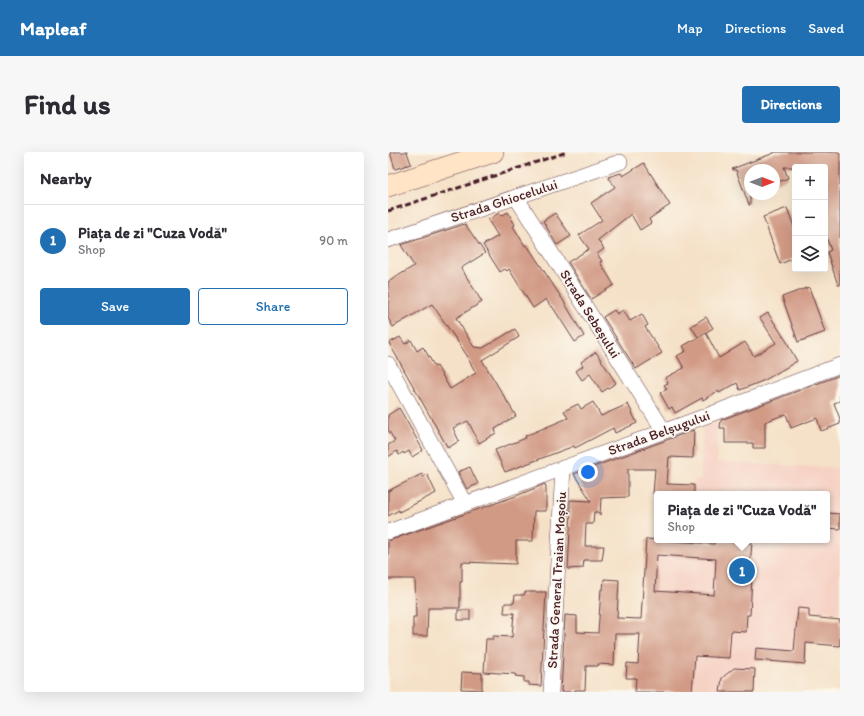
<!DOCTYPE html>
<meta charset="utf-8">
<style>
body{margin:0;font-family:Itim,sans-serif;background:#f7f7f7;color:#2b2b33}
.controls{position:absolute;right:12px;top:12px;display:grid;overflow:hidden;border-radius:4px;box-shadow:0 4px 16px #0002}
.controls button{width:36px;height:36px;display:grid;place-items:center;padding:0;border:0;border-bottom:1px solid #e1e1e2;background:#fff;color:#2b2b33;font:20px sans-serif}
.compass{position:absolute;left:356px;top:12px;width:36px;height:36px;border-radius:50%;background:#fff;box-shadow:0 4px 16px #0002;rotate:90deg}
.you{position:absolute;left:200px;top:320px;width:14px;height:14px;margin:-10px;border:3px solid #fff;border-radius:50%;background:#1a73e8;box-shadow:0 0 0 6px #1a73e833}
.badge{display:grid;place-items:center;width:26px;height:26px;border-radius:50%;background:#1f6fb2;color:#fff;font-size:13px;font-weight:700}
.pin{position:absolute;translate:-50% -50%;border:2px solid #fff;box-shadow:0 1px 4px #0006}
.popup{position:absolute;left:266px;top:339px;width:176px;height:52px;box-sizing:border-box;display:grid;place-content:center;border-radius:4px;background:#fff;filter:drop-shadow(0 1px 3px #0005);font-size:13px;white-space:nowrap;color:#7c7c81}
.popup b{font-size:15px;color:#2b2b33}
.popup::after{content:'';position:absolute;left:50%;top:100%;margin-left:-8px;border:8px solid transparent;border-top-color:#fff}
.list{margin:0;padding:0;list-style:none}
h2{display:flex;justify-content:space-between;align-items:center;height:52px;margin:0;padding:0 16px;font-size:17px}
h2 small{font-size:13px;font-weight:400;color:#7c7c81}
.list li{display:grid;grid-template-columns:26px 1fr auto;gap:12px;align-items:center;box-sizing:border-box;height:72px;padding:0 16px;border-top:1px solid #e1e1e2}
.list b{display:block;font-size:15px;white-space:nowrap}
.list p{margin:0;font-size:13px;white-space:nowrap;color:#7c7c81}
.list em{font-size:13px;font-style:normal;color:#7c7c81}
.actions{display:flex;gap:8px;padding:12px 16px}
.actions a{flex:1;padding:9px 0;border:1px solid #1f6fb2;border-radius:4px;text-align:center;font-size:14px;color:#1f6fb2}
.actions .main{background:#1f6fb2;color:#fff}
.icon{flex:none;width:22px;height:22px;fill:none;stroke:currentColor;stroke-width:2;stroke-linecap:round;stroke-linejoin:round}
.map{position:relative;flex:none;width:452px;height:540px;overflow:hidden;border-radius:4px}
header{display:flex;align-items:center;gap:24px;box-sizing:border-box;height:56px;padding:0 20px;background:#1f6fb2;color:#fff}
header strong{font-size:19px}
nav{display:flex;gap:22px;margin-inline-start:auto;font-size:14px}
.intro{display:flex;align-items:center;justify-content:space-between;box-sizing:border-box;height:96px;padding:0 24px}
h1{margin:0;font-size:28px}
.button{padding:10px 18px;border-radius:4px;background:#1f6fb2;color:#fff;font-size:14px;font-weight:700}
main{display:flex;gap:24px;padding:0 24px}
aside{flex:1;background:#fff;border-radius:4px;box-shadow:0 4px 16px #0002}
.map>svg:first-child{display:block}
</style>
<header>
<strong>Mapleaf</strong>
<nav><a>Map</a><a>Directions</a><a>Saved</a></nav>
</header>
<div class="intro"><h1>Find us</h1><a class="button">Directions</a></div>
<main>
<aside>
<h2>Nearby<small></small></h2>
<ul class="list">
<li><span class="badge">1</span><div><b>Piața de zi &quot;Cuza Vodă&quot;</b><p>Shop</p></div><em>90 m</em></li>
</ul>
<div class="actions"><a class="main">Save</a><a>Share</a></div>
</aside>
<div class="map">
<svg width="452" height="540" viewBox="0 0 452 540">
<rect width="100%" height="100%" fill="#fbf7ec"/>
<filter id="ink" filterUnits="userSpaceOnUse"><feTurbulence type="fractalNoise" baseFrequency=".025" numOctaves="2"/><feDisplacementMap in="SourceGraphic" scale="8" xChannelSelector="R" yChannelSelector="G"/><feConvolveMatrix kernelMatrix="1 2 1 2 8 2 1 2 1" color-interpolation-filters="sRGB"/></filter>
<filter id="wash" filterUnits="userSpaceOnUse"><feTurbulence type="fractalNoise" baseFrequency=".012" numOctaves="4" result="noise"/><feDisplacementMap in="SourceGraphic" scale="16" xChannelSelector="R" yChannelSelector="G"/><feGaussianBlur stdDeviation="0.9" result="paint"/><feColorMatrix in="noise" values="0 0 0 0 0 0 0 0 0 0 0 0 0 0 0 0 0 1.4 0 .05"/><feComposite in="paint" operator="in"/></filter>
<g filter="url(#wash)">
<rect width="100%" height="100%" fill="#f5e1c7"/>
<polygon fill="#f6d2c4" points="328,266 329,310 452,316 452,460 421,458 417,512 368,508 365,540 277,540 258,387 293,390 296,388 439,388 439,342 305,342 306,328 312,328 315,274 326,270"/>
<g id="blocks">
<g fill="#d19a85" fill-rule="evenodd">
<polygon points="2,0 19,0 23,12 7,17"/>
<polygon points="386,0 452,0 452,133 450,133 439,100 443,98 437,82 437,15 396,15 400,26 386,32 386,18 362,18 362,53 361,53 348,18 345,18 344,17 386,1"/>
<polygon points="256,11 282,53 261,67 263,71 252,78 243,62 210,88 216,97 209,102 214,109 212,110 226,133 203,147 180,110 201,97 191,83 214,68 203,51 227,35 220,25 233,21 235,24"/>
<polygon points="399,56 407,77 407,106 392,112 375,65"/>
<polygon points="120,60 127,73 125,74 137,94 139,93 175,148 196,184 187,190 164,154 163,155 158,147 145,156 121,117 119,119 117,117 112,120 95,93 110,84 100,68 111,61 113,64"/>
<polygon points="167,61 183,84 169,93 155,69"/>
<polygon points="77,72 97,101 73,116 94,150 68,166 86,195 95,196 127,177 131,185 94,208 128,264 107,277 108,281 91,291 80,269 65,276 71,289 60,296 1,191 12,185 17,192 23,188 29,199 35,195 47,215 49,214 62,237 88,221 79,205 80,205 44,152 5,175 0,166 0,130 26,114 13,93"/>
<polygon points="421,135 437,180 410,190 394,145"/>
<polygon points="226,158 229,162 235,158 242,169 254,162 260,173 257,175 274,201 248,217 215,165"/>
<polygon points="380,161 401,193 400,193 409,209 377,228 352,238 349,231 331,241 330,239 315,248 314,246 287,261 284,255 281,257 272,241 279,237 276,233 280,231 277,226 296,216 289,204 298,199 295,194 318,181 331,206 357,190 366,204 388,191 372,166"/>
<polygon points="318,165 325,176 310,185 303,174"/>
<polygon points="208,200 228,231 214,240 202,222 194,228 188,219 195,214 193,210"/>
<polygon points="452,223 452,249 446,251 452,267 452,272 433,279 429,266 403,276 398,262 377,270 377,296 365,296 365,291 337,291 337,276 332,276 333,268"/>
<polygon points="205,250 213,264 240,252 249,271 227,281 225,276 187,296 186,294 117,320 107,298 138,286 137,284 180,266 176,259 190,252 193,257"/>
<polygon points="11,256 35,298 24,305 21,299 16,302 15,300 11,303 9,299 0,305 0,293 7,289 0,278 0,263"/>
<polygon points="306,278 305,306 281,305 279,332 306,333 306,342 265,342 267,317 240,317 240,345 213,346 212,363 210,360 206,360 205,372 198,372 197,394 216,394 214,408 196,408 195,416 180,417 183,358 182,358 182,348 203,349 186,322"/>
<polygon points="82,315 90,332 79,337 70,320"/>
<polygon points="34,322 35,325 39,322 48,341 11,360 11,358 0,364 0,339"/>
<polygon points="157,332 158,335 158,359 146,359 145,389 128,389 128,412 74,410 74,430 72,430 72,456 40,456 39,484 25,484 25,465 28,465 27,427 0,427 0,389 128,344"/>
<polygon points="439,361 452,362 452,377 439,376"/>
<path d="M 258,387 L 326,392 L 327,389 L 364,391 L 361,423 L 364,424 L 362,463 L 359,463 L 358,480 L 343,479 L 341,506 L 307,504 L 304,540 L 247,540 L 248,526 L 238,526 L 239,511 L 250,512 L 252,482 L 227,482 L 226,513 L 210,512 L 210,514 L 198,514 L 197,538 L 187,538 L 187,540 L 173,540 L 177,463 L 189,464 L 189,480 L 210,481 L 213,437 L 215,438 L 216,427 L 231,428 L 229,466 L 253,467 ZM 269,403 L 328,407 L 326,443 L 267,439 Z"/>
<polygon points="137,440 158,440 153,534 141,533 141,530 136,530 136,525 127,524 128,522 96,520 98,487 105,487 105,484 124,485 126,461 116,461 117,451 126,451 127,443 136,443"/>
<polygon points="410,456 421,457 421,465 452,468 452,494 418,491 417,512 367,508 368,496 406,499"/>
<rect x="70" y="458" width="12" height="10"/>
<polygon points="346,516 367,517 366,540 332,540 334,526"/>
<polygon points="74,520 94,521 94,538 73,537"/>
</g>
</g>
</g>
<g filter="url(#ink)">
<use href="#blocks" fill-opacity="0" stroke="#643c42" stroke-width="1"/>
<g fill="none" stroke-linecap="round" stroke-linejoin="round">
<defs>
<g id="street">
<polyline points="128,45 276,279"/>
<polyline points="0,88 232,10"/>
<polyline points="0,212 77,352"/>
<polyline points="0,380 326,261 452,213"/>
<polyline points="163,540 175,316"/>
</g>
<polyline id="secondary" points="0,34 105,0"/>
</defs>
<use href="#street" stroke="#643c42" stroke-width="16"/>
<use href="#secondary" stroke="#643c42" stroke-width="22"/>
<use href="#street" stroke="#fff" stroke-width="15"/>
<use href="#secondary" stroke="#ffe4c6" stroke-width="21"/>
<polyline stroke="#4a1f2b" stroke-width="3" stroke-dasharray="6 3" stroke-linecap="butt" points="0,59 179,0"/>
</g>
</g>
<g text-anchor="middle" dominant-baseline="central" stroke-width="3" stroke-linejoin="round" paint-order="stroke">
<g font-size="14" fill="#4a1f2b" stroke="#fbf7ec">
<text transform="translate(116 49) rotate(-18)">Strada Ghiocelului</text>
<text transform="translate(202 162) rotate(58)">Strada Sebeșului</text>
<text transform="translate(271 281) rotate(-20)">Strada Belșugului</text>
<text transform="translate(169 428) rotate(-87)">Strada General Traian Moșoiu</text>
</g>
</g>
</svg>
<div class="controls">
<button>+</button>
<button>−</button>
<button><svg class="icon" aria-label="layers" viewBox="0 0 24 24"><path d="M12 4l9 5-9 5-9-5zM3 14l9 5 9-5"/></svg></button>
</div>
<svg class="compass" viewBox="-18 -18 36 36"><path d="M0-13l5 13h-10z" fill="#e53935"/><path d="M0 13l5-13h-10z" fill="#7c7c81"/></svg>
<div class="you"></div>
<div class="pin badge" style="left:354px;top:419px">1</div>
<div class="popup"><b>Piața de zi &quot;Cuza Vodă&quot;</b>Shop</div>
</div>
</main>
